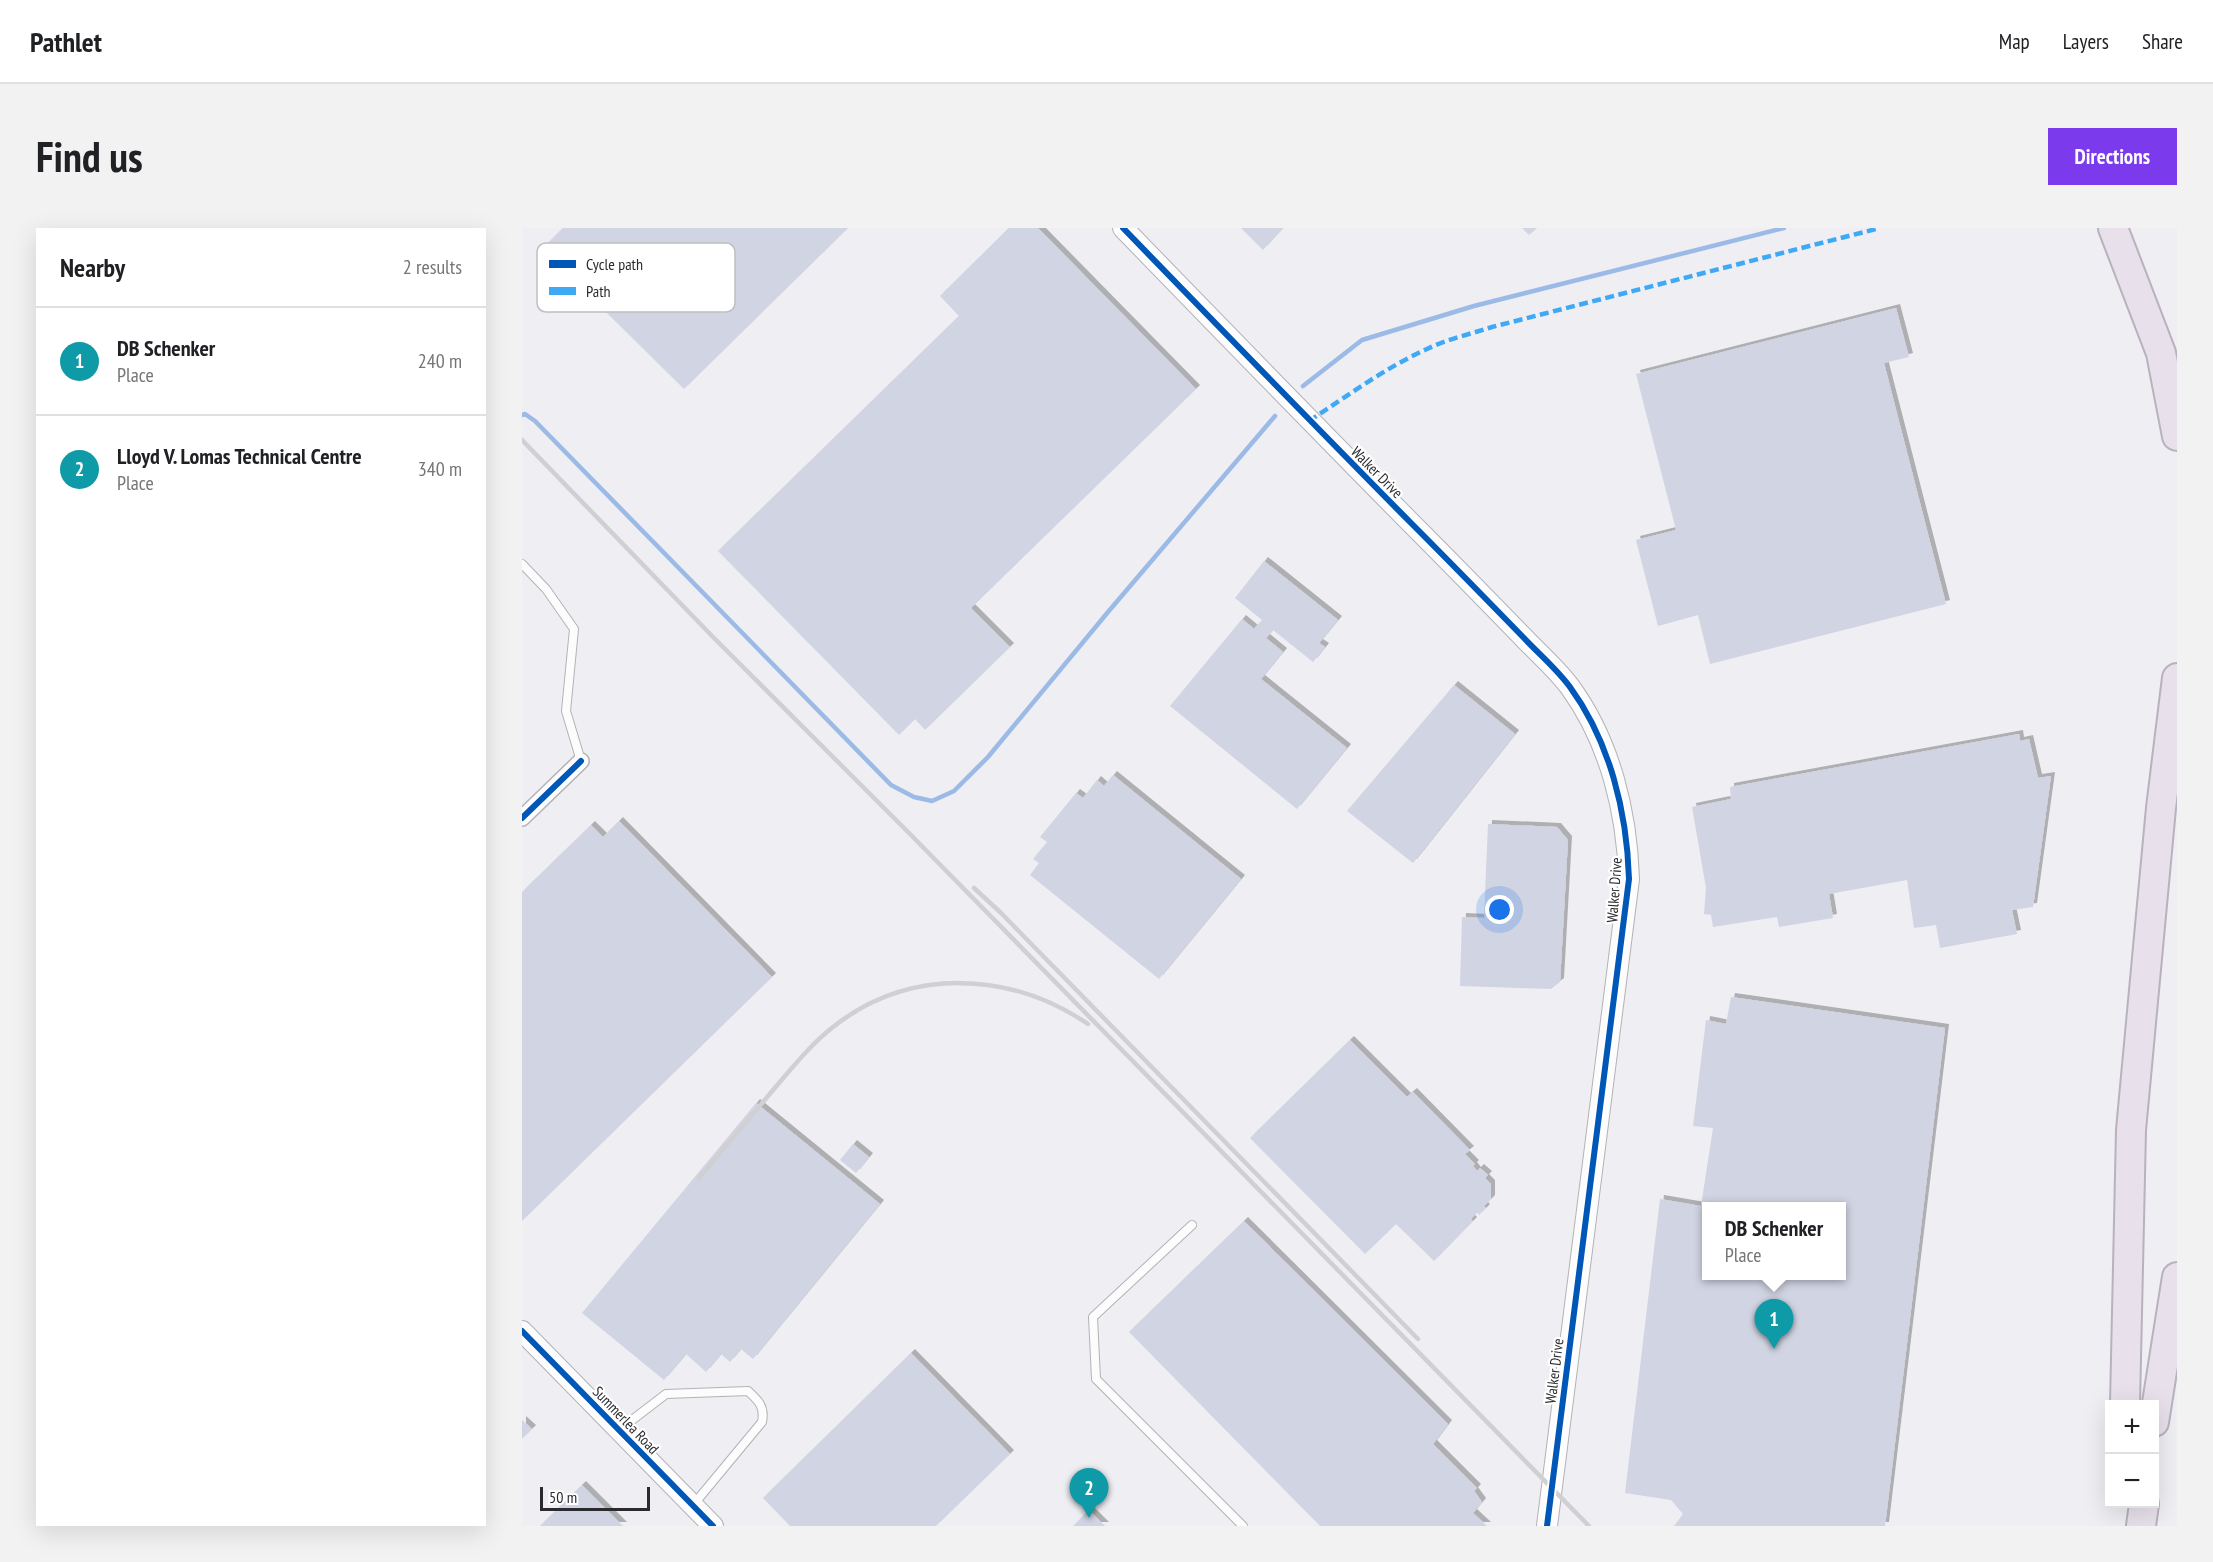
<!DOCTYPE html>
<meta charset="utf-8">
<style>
body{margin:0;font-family:"PT Sans Narrow",sans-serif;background:#f2f2f2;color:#202124}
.controls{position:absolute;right:18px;bottom:18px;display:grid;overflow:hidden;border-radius:0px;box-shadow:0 6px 24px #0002}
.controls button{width:54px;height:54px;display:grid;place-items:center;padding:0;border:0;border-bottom:2px solid #e0e0e0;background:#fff;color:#202124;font:30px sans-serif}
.scale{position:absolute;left:18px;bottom:15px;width:110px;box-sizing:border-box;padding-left:6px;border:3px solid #2b2a2e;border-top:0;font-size:16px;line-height:21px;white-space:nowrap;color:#2b2a2e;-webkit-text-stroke:4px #fff;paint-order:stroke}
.you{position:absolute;left:978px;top:682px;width:21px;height:21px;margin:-15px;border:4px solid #fff;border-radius:50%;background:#1a73e8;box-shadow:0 0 0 9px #1a73e833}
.badge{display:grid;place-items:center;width:39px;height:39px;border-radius:50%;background:#7c3aed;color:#fff;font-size:20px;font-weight:700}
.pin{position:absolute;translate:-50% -50px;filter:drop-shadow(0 2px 3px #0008)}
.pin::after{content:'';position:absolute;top:32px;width:21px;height:18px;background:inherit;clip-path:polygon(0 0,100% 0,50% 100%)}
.popup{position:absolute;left:1180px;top:974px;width:144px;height:78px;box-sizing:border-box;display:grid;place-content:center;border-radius:0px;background:#fff;filter:drop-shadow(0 2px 4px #0005);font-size:20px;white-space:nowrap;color:#757577}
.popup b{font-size:22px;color:#202124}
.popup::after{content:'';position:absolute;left:50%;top:100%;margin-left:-12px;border:12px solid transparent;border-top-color:#fff}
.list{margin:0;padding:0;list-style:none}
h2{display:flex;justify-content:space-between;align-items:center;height:78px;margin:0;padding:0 24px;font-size:26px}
h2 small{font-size:20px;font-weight:400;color:#757577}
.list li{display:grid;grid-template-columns:39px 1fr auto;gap:18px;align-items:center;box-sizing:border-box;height:108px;padding:0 24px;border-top:2px solid #e0e0e0}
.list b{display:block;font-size:22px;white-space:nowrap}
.list p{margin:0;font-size:20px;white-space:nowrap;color:#757577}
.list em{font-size:20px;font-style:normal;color:#757577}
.map{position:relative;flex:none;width:1655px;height:1298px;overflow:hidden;border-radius:0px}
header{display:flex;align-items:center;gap:36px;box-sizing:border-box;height:84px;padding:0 30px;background:#fff;border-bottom:2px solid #e0e0e0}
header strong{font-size:28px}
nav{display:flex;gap:33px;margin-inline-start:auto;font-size:21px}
.intro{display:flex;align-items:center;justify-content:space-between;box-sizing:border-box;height:144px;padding:0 36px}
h1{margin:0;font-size:42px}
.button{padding:15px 27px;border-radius:0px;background:#7c3aed;color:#fff;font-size:21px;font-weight:700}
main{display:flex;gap:36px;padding:0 36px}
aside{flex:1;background:#fff;border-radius:0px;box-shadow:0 6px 24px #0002}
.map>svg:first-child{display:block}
</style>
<header>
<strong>Pathlet</strong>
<nav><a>Map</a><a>Layers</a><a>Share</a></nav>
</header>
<div class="intro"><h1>Find us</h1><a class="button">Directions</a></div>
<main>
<aside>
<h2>Nearby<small>2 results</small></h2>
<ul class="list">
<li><span class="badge" style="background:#0f9aa8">1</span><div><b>DB Schenker</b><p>Place</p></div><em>240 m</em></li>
<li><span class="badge" style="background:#0f9aa8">2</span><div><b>Lloyd V. Lomas Technical Centre</b><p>Place</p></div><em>340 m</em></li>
</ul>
</aside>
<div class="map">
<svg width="1655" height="1298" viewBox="0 0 1655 1298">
<defs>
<filter id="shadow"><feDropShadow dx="4" dy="-4" stdDeviation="0" flood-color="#0004"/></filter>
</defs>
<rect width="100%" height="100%" fill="#eeeef3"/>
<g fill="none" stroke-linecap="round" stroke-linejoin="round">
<g stroke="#9bbae5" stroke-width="4.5">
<polyline points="781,158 840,112 952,78 1262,0"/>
<polyline points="0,187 3,186 13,193 369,557 392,569 410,573 432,563 466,529 586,384 753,188"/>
</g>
</g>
<g fill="#d1d4e3" fill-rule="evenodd" filter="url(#shadow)">
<polygon points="41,0 326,0 162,161 20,21"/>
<polygon points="487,0 516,0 674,161 449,380 488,419 403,502 393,491 377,507 196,323 437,88 418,68"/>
<polygon points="719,0 761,0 741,22"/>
<polygon points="1000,0 1015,0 1007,7"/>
<polygon points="1374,80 1387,129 1362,135 1424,376 1188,436 1176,387 1136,398 1114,312 1154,302 1114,146"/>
<polygon points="742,333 816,392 797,415 803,419 791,434 751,402 744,410 761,424 739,451 825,520 775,581 648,478 720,391 732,401 740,392 713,370"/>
<polygon points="932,457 993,506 891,635 825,583"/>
<polygon points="1497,506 1498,513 1507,511 1516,550 1529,548 1511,679 1490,682 1495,706 1418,720 1414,697 1392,700 1385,652 1307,666 1311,690 1257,699 1255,689 1191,699 1189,687 1182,686 1184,660 1170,579 1209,571 1208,559"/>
<polygon points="591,547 719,651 637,751 508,647 517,635 511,631 525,614 518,609 554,565 561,570 575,552 582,558"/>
<polygon points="97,593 250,749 0,993 0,664 69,597 81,609"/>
<polygon points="966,596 1035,599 1046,612 1038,754 1029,761 938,758 940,689 962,690"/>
<path d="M 1209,769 L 1423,800 L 1363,1298 L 1152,1298 L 1161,1286 L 1149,1272 L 1103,1265 L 1138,971 L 1179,978 L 1191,900 L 1171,898 L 1184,792 L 1204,796 ZM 1184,978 L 1320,978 L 1320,1048 L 1184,1048 Z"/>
<polygon points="828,812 885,869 891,864 948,922 943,926 953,936 951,938 955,943 958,940 966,947 963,950 969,956 969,971 962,978 964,980 957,987 955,984 949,991 951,993 912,1033 874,996 843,1026 728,910"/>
<polygon points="234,875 358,976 231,1131 219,1121 208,1134 199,1126 184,1144 164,1126 142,1152 60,1085"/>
<polygon points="331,916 347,929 334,945 318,932"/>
<polygon points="722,993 926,1196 911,1216 955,1260 952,1263 960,1274 951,1285 965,1298 798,1298 607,1104"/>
<polygon points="389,1125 488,1226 414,1298 268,1298 241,1270"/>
<polygon points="0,1192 10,1201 0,1211"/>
<polygon points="60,1257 101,1298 18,1298"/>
<polygon points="567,1282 583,1298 551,1298"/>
</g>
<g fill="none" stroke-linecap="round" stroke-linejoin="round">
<defs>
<g id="service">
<polyline points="0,336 24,361 52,401 44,483 59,533"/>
<polyline points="670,997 571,1089 574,1151 721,1298"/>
<path d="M 97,1202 L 144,1166 L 226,1163 C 237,1173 243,1179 240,1194 L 172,1276"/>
</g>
<polyline id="minor" points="0,590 59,533"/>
<g id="tertiary">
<path d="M 601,0 C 697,99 793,198 890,296 C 927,333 964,371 1001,409 C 1016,425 1035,441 1048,459 C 1088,514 1105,584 1107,651 L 1025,1298"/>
<polyline points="0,1103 191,1298"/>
</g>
<g id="motorway">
<polyline points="1591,0 1639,125 1655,208"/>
<polyline points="1603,1176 1609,902 1639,580 1655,450"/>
<polyline points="1632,1194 1655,1049"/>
<polyline points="1619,1298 1622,1276"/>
</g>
</defs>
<use href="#service" stroke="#b3b2b6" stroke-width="10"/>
<use href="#minor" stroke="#b3b2b6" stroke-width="18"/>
<use href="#tertiary" stroke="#b3b2b6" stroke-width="22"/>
<use href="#motorway" stroke="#b9b2be" stroke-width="32"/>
<use href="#service" stroke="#fcfcfd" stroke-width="8"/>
<use href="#minor" stroke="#fcfcfd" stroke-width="15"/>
<use href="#tertiary" stroke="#fcfcfd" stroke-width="20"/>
<use href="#motorway" stroke="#e8e1eb" stroke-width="28"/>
<g stroke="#d0d0d2" stroke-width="4.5">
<polyline points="0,212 192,410 388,606 1067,1298"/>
<polyline points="452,660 478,684 896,1111"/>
<path d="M 177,950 C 202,920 227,891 251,862 C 270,840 288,817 311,799 C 387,739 488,743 566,796"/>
</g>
<path stroke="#3fa9f5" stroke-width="4.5" stroke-dasharray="9 4.5" stroke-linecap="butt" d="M 787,193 C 825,168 863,140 905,121 C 925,111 949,106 970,99 L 1358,0"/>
<defs>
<g id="cycleway">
<path d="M 601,0 C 697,99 793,198 890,296 C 927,333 964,371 1001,409 C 1016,425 1035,441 1048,459 C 1088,514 1105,584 1107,651 L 1025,1298"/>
<polyline points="0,590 59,533"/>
<polyline points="0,1103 191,1298"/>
</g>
</defs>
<use href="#cycleway" stroke="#fff" stroke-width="10"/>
<use href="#cycleway" stroke="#0057b8" stroke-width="6"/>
</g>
<g text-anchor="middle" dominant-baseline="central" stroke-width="4.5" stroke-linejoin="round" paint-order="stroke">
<g font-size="15" fill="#2b2a2e" stroke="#fff">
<text transform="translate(855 244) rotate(45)">Walker Drive</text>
<text transform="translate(1092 662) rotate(-86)">Walker Drive</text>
<text transform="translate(1032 1143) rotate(-83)">Walker Drive</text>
<text transform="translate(104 1192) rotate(46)">Summerlea Road</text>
</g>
</g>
<rect x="15" y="15" width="198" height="69" rx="9" fill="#fff" stroke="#bfbfc0" stroke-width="1.5"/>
<rect x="27" y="32" width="27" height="8" fill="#0057b8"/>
<rect x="27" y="59" width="27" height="8" fill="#3fa9f5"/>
<g font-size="16" fill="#2b2a2e">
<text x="64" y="42">Cycle path</text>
<text x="64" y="69">Path</text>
</g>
</svg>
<div class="controls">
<button>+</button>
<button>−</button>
</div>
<div class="scale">50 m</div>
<div class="you"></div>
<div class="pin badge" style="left:1252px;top:1121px;background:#0f9aa8">1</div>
<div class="popup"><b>DB Schenker</b>Place</div>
<div class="pin badge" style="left:567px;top:1290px;background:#0f9aa8">2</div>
</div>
</main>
